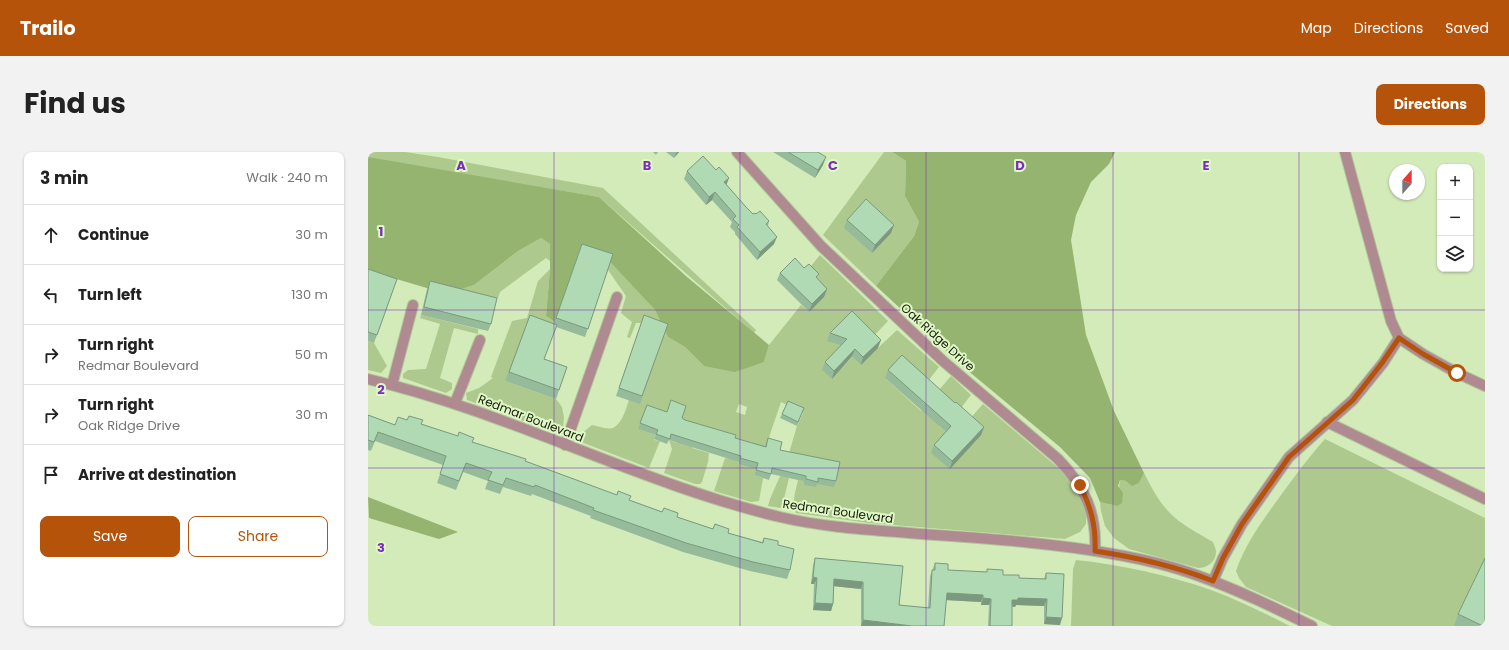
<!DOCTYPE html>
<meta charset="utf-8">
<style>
body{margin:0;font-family:Poppins,sans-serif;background:#f2f2f2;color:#222}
.controls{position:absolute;right:12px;top:12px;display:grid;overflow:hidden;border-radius:8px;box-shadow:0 1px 3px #0004}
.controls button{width:36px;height:36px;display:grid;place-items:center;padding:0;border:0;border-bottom:1px solid #e0e0e0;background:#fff;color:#222;font:20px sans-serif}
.compass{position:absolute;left:1021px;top:12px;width:36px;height:36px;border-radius:50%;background:#fff;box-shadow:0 1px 3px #0004;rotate:21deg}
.stop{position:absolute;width:12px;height:12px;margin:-9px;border:3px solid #b45309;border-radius:50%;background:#fff}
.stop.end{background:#b45309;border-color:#fff;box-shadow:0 1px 4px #0008}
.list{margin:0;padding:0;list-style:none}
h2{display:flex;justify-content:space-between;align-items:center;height:52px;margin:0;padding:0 16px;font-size:17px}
h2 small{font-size:13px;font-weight:400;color:#767676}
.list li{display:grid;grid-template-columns:26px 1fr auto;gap:12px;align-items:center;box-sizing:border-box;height:60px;padding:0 16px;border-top:1px solid #e0e0e0}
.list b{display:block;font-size:15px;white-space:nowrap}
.list p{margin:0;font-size:13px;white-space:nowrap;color:#767676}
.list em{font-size:13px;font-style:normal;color:#767676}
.actions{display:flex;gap:8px;padding:12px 16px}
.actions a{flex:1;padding:9px 0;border:1px solid #b45309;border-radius:8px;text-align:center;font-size:14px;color:#b45309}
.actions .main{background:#b45309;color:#fff}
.icon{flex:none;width:22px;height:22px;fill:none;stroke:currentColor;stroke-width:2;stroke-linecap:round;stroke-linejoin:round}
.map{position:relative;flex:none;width:1117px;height:474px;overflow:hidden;border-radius:8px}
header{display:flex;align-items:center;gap:24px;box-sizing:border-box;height:56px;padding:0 20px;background:#b45309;color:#fff}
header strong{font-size:19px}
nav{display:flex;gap:22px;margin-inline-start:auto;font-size:14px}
.intro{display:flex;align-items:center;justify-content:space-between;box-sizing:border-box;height:96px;padding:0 24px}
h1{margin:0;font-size:28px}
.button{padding:10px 18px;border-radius:8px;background:#b45309;color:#fff;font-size:14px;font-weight:700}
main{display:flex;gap:24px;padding:0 24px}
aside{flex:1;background:#fff;border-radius:8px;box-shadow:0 1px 3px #0004}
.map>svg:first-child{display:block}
</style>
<header>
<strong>Trailo</strong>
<nav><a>Map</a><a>Directions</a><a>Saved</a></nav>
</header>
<div class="intro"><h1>Find us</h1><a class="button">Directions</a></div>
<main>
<aside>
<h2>3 min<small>Walk · 240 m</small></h2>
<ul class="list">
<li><svg class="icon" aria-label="ahead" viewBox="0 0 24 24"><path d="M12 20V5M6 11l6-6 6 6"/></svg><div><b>Continue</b></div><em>30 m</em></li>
<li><svg class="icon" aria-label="left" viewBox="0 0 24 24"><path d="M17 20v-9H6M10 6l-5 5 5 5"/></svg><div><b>Turn left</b></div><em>130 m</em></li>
<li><svg class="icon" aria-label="right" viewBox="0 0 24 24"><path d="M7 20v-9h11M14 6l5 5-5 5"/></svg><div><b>Turn right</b><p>Redmar Boulevard</p></div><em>50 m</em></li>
<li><svg class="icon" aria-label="right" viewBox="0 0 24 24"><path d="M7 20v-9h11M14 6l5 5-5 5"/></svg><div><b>Turn right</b><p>Oak Ridge Drive</p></div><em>30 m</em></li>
<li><svg class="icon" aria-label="arrive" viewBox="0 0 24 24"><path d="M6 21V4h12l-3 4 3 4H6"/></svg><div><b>Arrive at destination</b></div></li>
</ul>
<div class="actions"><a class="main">Save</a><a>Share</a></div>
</aside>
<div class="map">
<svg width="1117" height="474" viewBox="0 0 1117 474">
<rect width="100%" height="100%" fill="#d3eab9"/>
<g fill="#aec98e" fill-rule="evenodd">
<polygon points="0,0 37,0 70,5 235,36 388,178 386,181 231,45 0,6"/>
<polygon points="516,0 524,0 538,9 537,44 551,70 546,84 508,134 455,83"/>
<polygon points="173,86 182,92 182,109 178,106 132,140 130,146 124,150 79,142 106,133 150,99"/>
<path d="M 452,103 L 520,169 L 502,188 L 464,184 L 493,212 L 529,178 L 571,215 L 556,234 L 517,226 L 553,259 L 583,224 L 603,243 L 589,261 L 571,274 L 580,282 L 599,270 L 615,252 L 701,325 L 712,341 L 718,358 L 718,372 L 712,380 L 697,387 L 501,371 L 435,362 L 428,361 C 423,352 428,338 430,328 L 421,326 L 414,355 L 412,356 L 400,354 L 402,347 L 419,308 L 429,274 L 435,261 L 413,250 L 396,300 L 375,295 L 370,312 L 388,317 L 386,323 L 395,326 L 391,349 L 383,350 L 346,339 L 357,306 L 360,307 L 329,278 L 324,296 L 341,301 L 340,310 L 334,330 L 332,332 L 327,332 L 296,321 L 304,297 L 301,288 L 309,291 L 315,274 L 277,259 L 271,277 L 288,283 L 286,288 L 292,289 L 281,316 L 213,290 L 213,282 L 224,273 C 231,274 238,278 245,276 C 265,268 270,192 273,171 L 268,171 L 262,186 L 259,185 L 264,170 L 253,161 L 258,144 L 240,118 L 242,110 L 287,158 L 300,185 L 317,195 L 336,214 L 387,212 L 396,210 L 401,193 L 433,153 L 441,160 L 438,120 ZM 371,252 L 379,255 L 377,263 L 368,260 Z"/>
<polygon points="182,117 178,164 187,170 185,174 137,229 188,247 194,255 196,266 195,275 189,280 183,279 99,248 98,241 111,236 125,226 123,225 144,169 159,166 170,129"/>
<polygon points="53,163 110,177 110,182 86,176 72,226 84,231 84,237 78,241 35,226 35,222 40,218 58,217 72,172 52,166"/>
<polygon points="0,189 6,191 19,214 13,221 0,218"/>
<path d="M 957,287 L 1117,366 L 1117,474 L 964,474 L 878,435 L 871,426 L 868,419 C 877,393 892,372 908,350 C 924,328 939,307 957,287 Z"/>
<path d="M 776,321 C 783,334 790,349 801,360 C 813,373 830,381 845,390 C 846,393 848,397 848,400 C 848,410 839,416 830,416 L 761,397 L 746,386 L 737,374 L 733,359 L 732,350 L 749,354 L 752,328 L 771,331 Z"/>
<path d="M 708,408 C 754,413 800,423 843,438 C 870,448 896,461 922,474 L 703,474 L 705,417 Z"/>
</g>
<g fill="#95b46f">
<polygon points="524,0 747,0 741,12 723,30 708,63 703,88 718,183 746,259 776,321 771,331 764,334 758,329 752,328 750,334 755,341 754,351 749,354 732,350 722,326 692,295 598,217 508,134 546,84 551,70 537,44 538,9"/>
<polygon points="0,5 231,45 319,125 401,193 396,210 367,220 336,214 317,195 300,185 287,158 242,110 211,100 187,170 178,164 182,117 182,92 173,86 150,99 106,133 79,142 25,126 0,125"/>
<polygon points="0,345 90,380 71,387 1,366"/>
</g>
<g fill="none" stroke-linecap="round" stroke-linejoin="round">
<defs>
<g id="minor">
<path d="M 369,0 L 453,94 L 575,209 L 690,307 C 716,334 729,360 727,399"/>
<polyline points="977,0 1023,169 1031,186 1055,202 1089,221 1117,234"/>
<path d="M 0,227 C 141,260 270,331 412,365 C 450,374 490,377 529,380 C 601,386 674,389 745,402 C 774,407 804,414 831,424 C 870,438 907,456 944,474"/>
<polyline points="24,233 45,153"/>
<polyline points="87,251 112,188"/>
<polyline points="959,270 1117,347"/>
<polyline points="197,293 249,145"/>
<polyline points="845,429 855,406 874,372 921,305 985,248 1015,211 1031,186"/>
</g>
</defs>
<use href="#minor" stroke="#b1c59a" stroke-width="12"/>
<use href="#minor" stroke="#af8a90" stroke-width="10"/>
</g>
<g fill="#96bb9b">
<polygon points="285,0 290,0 288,3"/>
<polygon points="298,0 311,0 306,6"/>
<polygon points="405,0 450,0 455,13 447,26"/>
<polygon points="319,19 358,32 378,55 385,62 388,62 401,69 400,74 406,92 389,108 367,82 367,80 362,75 364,70 344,48 338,53 316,27"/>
<polygon points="479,68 523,81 504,101 476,76"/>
<polygon points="214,92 245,102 217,185 188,175 176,207 199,215 188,247 137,229 162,163 186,172"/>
<polygon points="436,116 449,126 459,137 456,145 441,160 409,128 412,121"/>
<polygon points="0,118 29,127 6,191 0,189"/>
<polygon points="62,129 123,172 120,179 53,163 59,137"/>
<polygon points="276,163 300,172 272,252 248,244"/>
<polygon points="462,181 510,196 493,213 484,204 464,227 454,218 457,210 473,193 459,189"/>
<polygon points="520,218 587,251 616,275 613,283 582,317 563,301 566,293 578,280 517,226"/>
<polygon points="279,253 367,286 397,294 400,286 412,298 468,329 466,335 449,332 448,335 436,333 436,329 403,322 401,328 386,323 388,317 370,312 371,310 301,288 299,292 286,287 288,283 270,277"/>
<polygon points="436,256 429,274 412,266 414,262"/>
<polygon points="0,263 27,273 39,268 53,272 157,309 261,348 309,365 345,377 347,372 360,381 394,390 396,386 410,393 422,418 419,427 382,419 315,400 222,366 223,364 164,342 163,344 135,335 132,342 117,337 120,329 95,320 88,338 69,331 75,313 7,289 3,299 0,298"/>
<polygon points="447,406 535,414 531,453 560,456 562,424 567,411 580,418 619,420 619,417 635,423 651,426 676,427 678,421 692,473 676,472 676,454 648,453 647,455 644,454 644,474 620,474 621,453 613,453 613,450 578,448 576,474 493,474 493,437 466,434 465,452 463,459 445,458 446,432 443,432 445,413"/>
<polygon points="1090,462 1117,474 1086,474"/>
</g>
<g fill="#7a997e">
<polygon points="309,0 311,0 306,6"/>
<polygon points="458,5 455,13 447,26 450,18"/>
<polygon points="361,26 358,34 356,30"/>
<polygon points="347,40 344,48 338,53 341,45"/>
<polygon points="526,73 523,81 504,101 507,93"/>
<polygon points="409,85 406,92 389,108 392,100"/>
<polygon points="459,137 456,145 441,160 444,152"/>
<polygon points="513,188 510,196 493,213 495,205"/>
<polygon points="487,197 484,204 464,227 466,219"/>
<polygon points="616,275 613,283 582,317 584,309"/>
<polygon points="445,425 449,426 446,432 443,432"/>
<polygon points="466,427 495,430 493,437 464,434"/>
<polygon points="579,441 615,443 613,450 577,448"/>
<polygon points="615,446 623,447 621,453 613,453"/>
<polygon points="650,446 679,447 676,454 648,453 647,455 642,454 644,448"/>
<polygon points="447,451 465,452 463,459 445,458"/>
<polygon points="678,465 694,466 692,473 676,472"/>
<polygon points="495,468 544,474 493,474"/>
</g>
<g fill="#afdab4" stroke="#7a997e">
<polygon points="420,0 450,0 458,5 450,18"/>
<polygon points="335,4 348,18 351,15 361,26 356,30 378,55 385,62 387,61 388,62 392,59 401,69 398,72 409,85 392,100 369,75 371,73 365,67 368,64 347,40 341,45 319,19"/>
<polygon points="498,47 526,73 507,93 479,68"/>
<polygon points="214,92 245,102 220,177 188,166"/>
<polygon points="427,106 436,116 441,112 451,122 448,125 459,137 444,152 412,121"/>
<polygon points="0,117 29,127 9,183 0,180"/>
<polygon points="62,129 129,146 123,172 56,155"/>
<polygon points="484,159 513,188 495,205 487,197 466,219 457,210 479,187 462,181"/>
<polygon points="162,163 189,173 176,207 199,215 191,238 141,220"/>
<polygon points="276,163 300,172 274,244 251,236"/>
<polygon points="534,203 587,251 588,250 616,275 584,309 566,293 583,274 520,218"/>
<polygon points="303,248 318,254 314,266 317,268 368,283 367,286 398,295 400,286 414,290 412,298 472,310 468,329 450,326 450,330 438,327 438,324 404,316 403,322 388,318 390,311 372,306 373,304 303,282 302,287 288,282 290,278 272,271 279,253 299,260"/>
<polygon points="420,249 436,256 430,270 414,262"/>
<polygon points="0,263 27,273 30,265 39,268 41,264 55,268 53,272 90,284 91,280 106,286 104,290 158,307 157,309 249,343 250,339 263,344 261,348 294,360 296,356 310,361 309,365 345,377 347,372 361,377 360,381 395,391 396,386 410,389 410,393 426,397 422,418 385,410 318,391 225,358 226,356 167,333 166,335 138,326 135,333 120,328 124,320 98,311 91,329 72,322 78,304 10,280 6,290 0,288"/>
<polygon points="447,406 535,414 531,453 562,456 564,418 567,418 567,411 580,412 580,418 619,420 619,417 635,418 635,423 651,423 651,426 678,427 678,421 696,422 694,466 678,465 679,447 650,446 650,448 644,448 644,474 622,474 623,447 615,446 615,443 579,441 576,474 544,474 495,468 495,430 466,427 465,452 447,451 449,426 445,425"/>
<polygon points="1117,406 1117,474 1115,474 1090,462"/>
</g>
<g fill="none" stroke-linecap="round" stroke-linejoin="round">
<path stroke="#b45309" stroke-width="5" d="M 712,333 C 723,356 728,373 727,399 C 767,405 807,414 845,429 L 855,406 L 874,372 L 921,305 L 985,248 L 1014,211 L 1031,186 L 1055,202 L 1089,221"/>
</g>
<path fill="none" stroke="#7b2cbf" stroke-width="1" stroke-opacity="0.55" d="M 186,0 L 186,474M 372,0 L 372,474M 558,0 L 558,474M 745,0 L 745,474M 931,0 L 931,474M 0,158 L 1117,158M 0,316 L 1117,316"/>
<g text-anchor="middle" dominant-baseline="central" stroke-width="4" stroke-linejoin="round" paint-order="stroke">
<g font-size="12" fill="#171f0d" stroke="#e0f7c6">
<text transform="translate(570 185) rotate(42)">Oak Ridge Drive</text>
<text transform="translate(163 266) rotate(21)">Redmar Boulevard</text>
<text transform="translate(470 359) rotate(8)">Redmar Boulevard</text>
</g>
</g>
<g font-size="13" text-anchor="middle" font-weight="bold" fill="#7b2cbf" stroke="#e0f7c6" stroke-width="4" stroke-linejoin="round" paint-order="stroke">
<text x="93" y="18">A</text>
<text x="279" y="18">B</text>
<text x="465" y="18">C</text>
<text x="652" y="18">D</text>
<text x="838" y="18">E</text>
<text x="13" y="84">1</text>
<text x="13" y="242">2</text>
<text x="13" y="400">3</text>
</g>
</svg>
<div class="controls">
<button>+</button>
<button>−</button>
<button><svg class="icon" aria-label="layers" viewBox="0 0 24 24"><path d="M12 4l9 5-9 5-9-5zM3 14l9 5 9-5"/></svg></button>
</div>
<svg class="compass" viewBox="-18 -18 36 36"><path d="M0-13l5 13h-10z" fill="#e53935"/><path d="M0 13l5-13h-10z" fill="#767676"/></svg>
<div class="stop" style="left:1089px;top:221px"></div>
<div class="stop end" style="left:712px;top:333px"></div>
</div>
</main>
